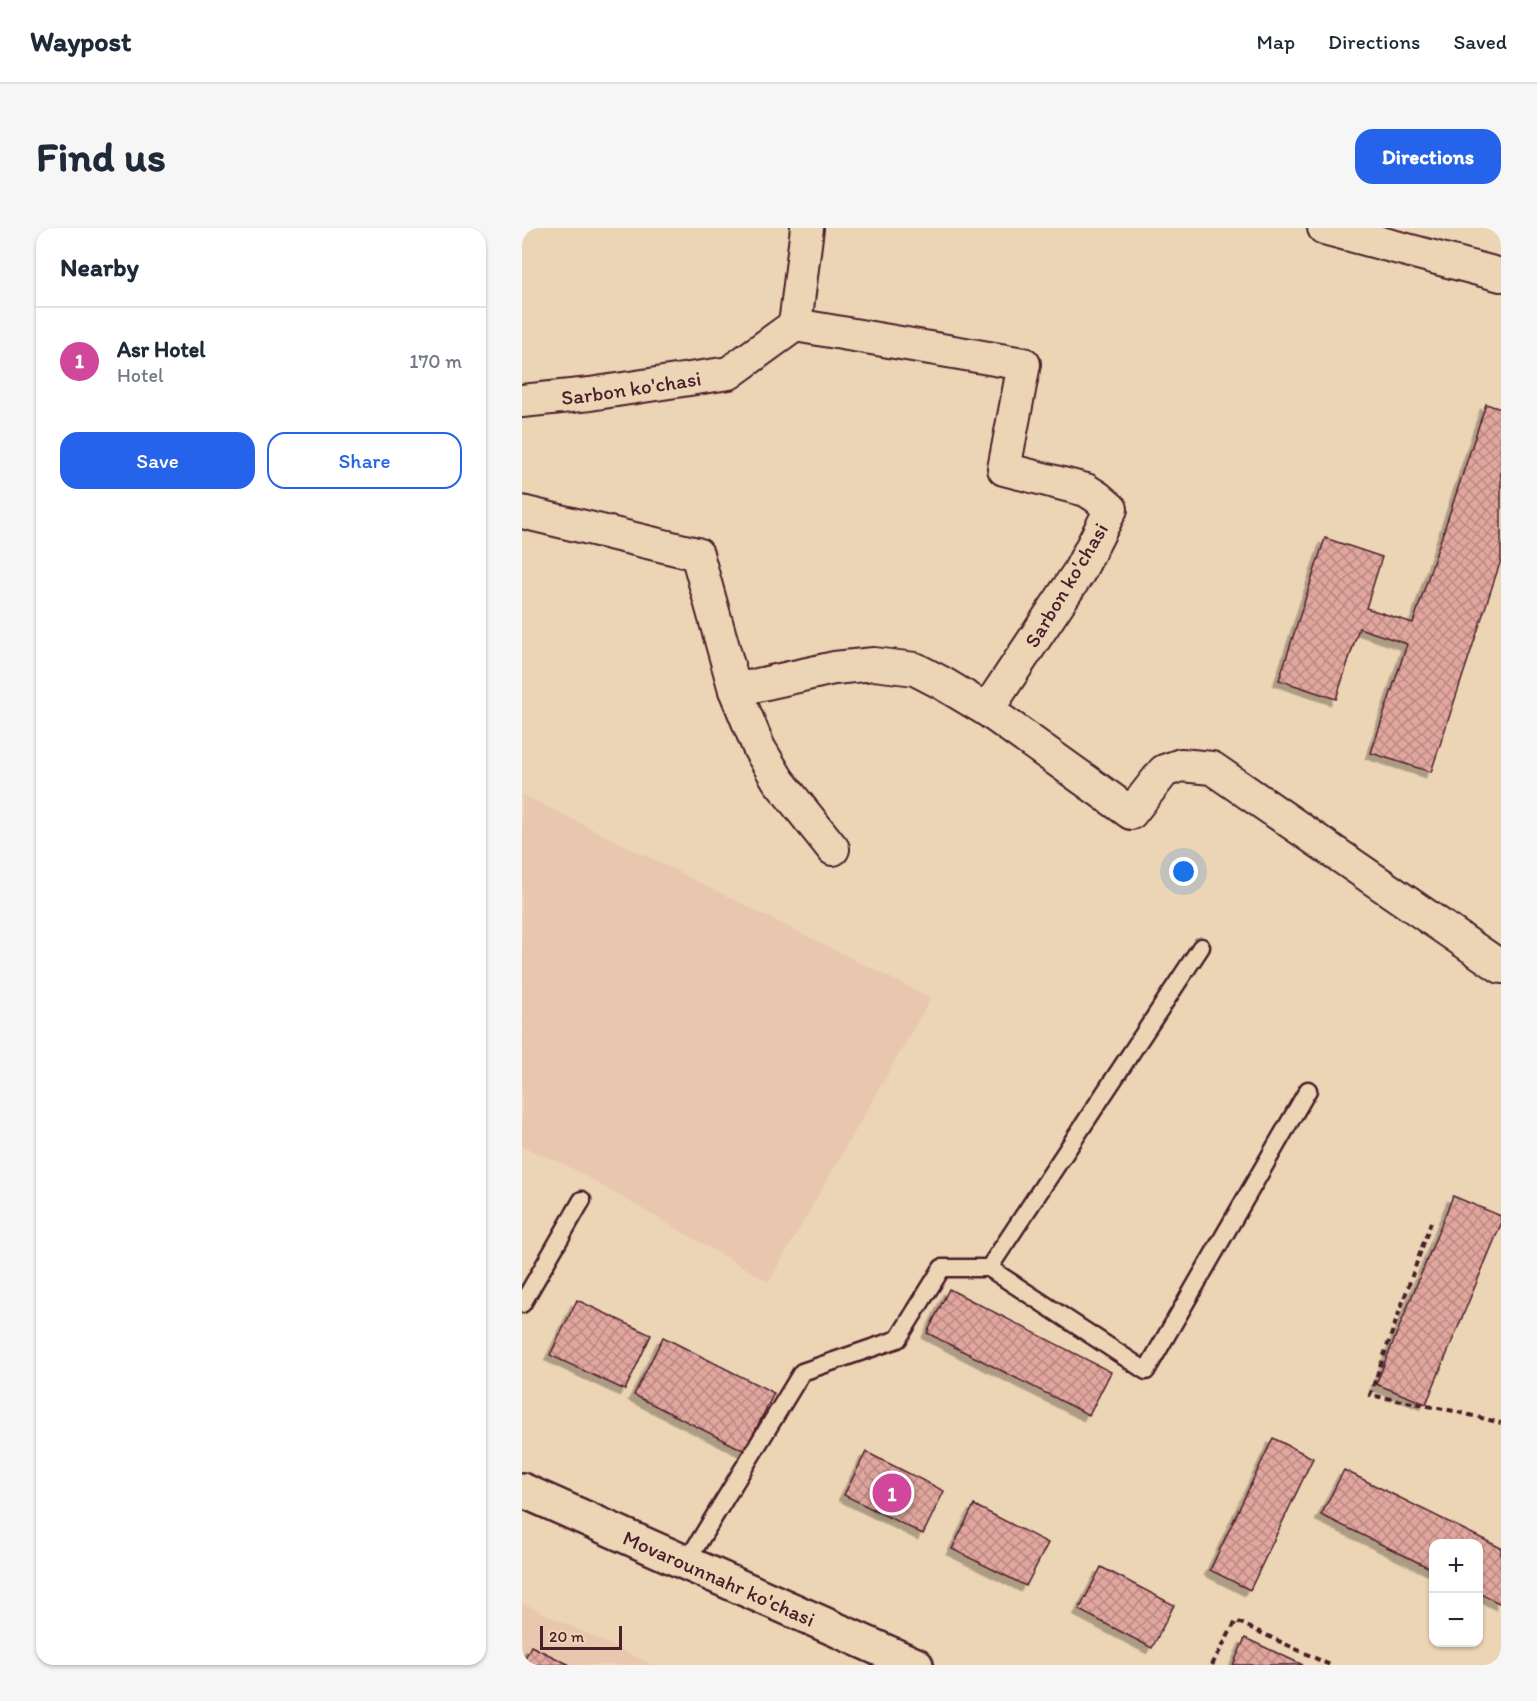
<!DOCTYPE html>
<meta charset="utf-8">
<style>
body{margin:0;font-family:Itim,sans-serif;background:#f6f6f7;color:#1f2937}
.controls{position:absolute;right:18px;bottom:18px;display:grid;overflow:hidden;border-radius:12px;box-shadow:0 2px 4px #0004}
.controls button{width:54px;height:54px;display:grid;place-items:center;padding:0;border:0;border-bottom:2px solid #e0e1e3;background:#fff;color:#1f2937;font:30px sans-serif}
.scale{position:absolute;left:18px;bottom:15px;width:82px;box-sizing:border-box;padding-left:6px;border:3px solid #4a1f2b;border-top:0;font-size:16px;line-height:21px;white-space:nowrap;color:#4a1f2b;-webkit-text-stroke:4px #ecd5b5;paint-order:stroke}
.you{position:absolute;left:662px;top:644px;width:21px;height:21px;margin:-15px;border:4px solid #fff;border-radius:50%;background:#1a73e8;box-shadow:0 0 0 9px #1a73e833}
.badge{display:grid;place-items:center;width:39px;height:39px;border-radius:50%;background:#2563eb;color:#fff;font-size:20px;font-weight:700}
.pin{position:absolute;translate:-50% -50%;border:3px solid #fff;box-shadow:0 2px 6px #0006}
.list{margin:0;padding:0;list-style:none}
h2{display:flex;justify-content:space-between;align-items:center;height:78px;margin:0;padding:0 24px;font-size:26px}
h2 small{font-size:20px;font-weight:400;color:#747a83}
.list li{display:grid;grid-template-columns:39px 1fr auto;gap:18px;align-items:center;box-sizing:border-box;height:108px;padding:0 24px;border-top:2px solid #e0e1e3}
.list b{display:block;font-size:22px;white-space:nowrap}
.list p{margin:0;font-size:20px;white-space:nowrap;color:#747a83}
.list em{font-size:20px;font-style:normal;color:#747a83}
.actions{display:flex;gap:12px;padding:18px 24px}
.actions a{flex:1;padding:14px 0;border:2px solid #2563eb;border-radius:18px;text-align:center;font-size:21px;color:#2563eb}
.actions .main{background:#2563eb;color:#fff}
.map{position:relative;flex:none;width:979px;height:1437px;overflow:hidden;border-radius:18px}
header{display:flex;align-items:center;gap:36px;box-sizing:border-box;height:84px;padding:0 30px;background:#fff;border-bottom:2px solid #e0e1e3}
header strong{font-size:28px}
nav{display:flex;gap:33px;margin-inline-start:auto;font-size:21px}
.intro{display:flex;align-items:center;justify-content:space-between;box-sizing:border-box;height:144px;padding:0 36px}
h1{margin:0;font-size:42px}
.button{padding:15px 27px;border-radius:18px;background:#2563eb;color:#fff;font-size:21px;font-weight:700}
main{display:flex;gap:36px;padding:0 36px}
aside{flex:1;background:#fff;border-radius:18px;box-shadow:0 2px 4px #0004}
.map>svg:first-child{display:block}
</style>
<header>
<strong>Waypost</strong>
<nav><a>Map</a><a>Directions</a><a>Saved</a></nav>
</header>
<div class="intro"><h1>Find us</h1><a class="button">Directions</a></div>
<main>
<aside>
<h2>Nearby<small></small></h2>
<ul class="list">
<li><span class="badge" style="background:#d1479c">1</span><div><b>Asr Hotel</b><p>Hotel</p></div><em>170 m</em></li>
</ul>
<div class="actions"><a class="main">Save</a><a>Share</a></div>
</aside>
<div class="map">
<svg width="979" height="1437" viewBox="0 0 979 1437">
<defs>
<pattern id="building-cross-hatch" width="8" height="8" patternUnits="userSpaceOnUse" patternTransform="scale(1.5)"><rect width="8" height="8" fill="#e1a79e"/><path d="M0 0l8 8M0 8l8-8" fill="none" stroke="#b88781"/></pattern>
<filter id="shadow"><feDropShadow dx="-5.5" dy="5.5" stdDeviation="0" flood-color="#0004"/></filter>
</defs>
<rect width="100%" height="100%" fill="#ecd5b5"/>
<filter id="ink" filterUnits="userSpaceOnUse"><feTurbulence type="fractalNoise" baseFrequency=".0167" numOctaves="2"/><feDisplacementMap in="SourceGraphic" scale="12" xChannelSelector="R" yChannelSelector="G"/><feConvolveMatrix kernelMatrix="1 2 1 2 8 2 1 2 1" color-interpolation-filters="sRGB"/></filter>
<g filter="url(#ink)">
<g fill="#e9c7ae">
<polygon points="0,566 409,770 247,1054 42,936 0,919"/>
<polygon points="0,1375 131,1437 0,1437"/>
</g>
<g fill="url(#building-cross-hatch)" stroke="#4a1f2b" stroke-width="1.5" filter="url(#shadow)">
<polygon points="964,176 979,181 979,332 909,544 849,525 885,416 837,400 814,471 757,452 803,310 860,329 844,380 891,395"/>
<polygon points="931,968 979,988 979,996 904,1176 854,1156"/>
<polygon points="427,1061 589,1144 567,1187 405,1105"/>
<polygon points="55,1072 129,1107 103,1162 28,1127"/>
<polygon points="141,1109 252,1165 223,1223 112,1167"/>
<polygon points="751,1210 791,1230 728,1362 688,1342"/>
<polygon points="344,1224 422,1263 401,1306 322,1267"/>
<polygon points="822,1242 979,1320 979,1376 957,1365 957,1316 912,1316 912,1342 799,1287"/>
<polygon points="452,1277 526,1315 504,1358 430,1321"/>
<polygon points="579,1339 652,1377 630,1420 557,1382"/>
<polygon points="723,1410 781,1437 711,1437"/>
<polygon points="9,1418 48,1437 0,1437"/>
</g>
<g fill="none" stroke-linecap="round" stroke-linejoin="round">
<defs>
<g id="lane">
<polyline points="467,1040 624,1143 786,862"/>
<polyline points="0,1076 60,972"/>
<polyline points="164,1335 280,1144 376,1111 420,1040 467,1040 679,719"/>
</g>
<g id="street">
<polyline points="285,0 273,97 502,136 482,241 564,262 575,269 589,281 557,344 465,482"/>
<polyline points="802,0 979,47"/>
<path id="s1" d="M 0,173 L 68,166 L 207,145 L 273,97"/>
<polyline points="0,284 175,326 213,462 312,440 352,436 393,441 420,455 465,482 609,585 642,543 659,537 690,540 979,739"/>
<polyline points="213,462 237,520 256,552 311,621"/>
</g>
<g id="highway">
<path id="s2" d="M 0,1262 L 394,1437"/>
</g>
</defs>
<use href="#lane" stroke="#4a1f2b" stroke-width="21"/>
<use href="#street" stroke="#4a1f2b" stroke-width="36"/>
<use href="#highway" stroke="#4a1f2b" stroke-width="38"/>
<g stroke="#4a1f2b" stroke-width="4" stroke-dasharray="6 4.5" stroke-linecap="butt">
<polyline points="909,994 848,1167 932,1183 979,1195"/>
<polyline points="690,1437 714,1393 808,1437"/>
</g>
<use href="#lane" stroke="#ecd5b5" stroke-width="16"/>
<use href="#street" stroke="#ecd5b5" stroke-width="32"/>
<use href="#highway" stroke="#ecd5b5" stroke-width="33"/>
</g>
</g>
<g text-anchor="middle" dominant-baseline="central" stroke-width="4.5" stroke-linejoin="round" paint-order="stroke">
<g font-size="21" fill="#4a1f2b" stroke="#ecd5b5">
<text stroke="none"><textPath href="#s1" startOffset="110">Sarbon ko'chasi</textPath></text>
<text transform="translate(544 357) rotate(-59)">Sarbon ko'chasi</text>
<text stroke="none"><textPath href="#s2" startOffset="216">Movarounnahr ko'chasi</textPath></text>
</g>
</g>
</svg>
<div class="controls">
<button>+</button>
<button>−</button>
</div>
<div class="scale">20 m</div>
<div class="you"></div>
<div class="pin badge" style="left:370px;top:1265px;background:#d1479c">1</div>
</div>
</main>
